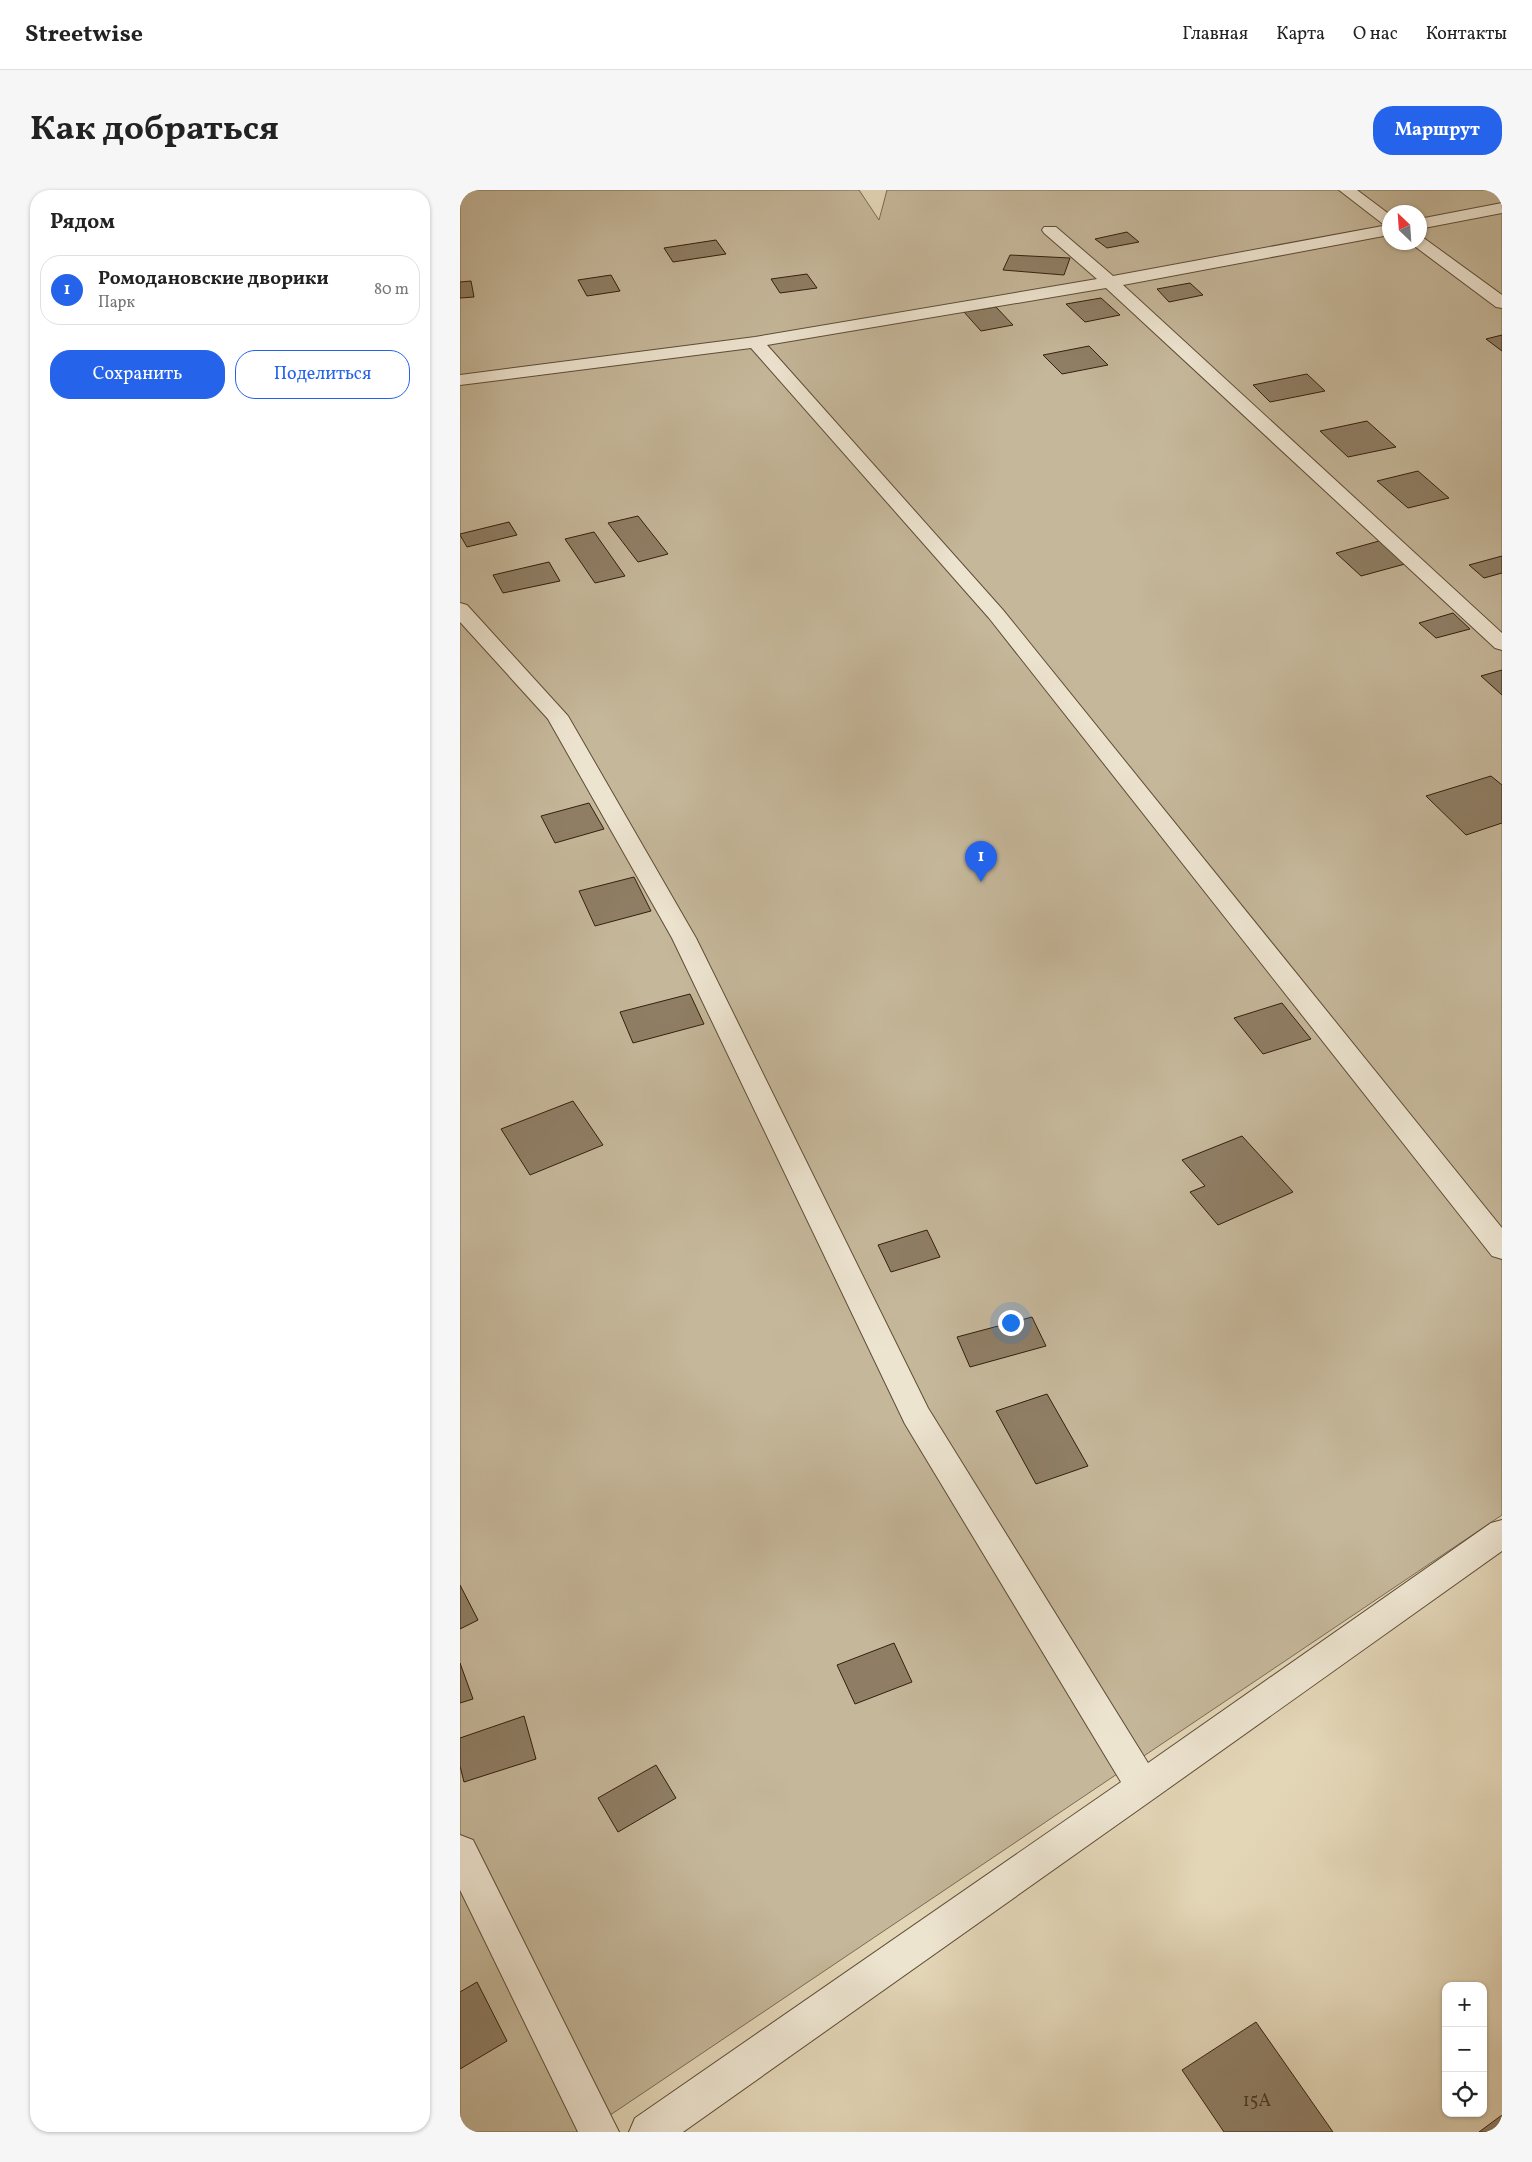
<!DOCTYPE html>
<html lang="ru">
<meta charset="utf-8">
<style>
body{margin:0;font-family:Vollkorn,serif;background:#f6f6f6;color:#222}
.controls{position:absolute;right:15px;bottom:15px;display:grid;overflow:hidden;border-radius:10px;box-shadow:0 1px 4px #0004}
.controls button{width:45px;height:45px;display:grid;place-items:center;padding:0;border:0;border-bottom:1px solid #e0e0e0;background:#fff;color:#222;font:25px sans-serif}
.compass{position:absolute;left:922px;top:15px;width:45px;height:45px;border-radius:50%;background:#fff;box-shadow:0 1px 4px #0004;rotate:335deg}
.you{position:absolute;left:550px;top:1132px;width:18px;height:18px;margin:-12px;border:4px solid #fff;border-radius:50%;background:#1a73e8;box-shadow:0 0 0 8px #1a73e833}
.badge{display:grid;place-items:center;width:32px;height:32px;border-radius:50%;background:#2563eb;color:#fff;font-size:16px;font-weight:700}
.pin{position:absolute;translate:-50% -41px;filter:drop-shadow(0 1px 2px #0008)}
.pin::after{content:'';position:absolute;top:26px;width:18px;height:15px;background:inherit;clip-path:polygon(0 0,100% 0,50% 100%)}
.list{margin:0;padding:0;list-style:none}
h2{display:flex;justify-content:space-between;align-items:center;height:65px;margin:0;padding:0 20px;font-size:21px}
h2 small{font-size:16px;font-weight:400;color:#767676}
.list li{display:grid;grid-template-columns:32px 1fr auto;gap:15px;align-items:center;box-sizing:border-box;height:70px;margin:0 10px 10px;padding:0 10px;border:1px solid #e0e0e0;border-radius:20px}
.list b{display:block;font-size:19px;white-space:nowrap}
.list p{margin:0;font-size:16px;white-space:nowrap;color:#767676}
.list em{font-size:16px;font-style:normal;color:#767676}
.actions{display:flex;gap:10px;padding:15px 20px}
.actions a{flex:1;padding:11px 0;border:1px solid #2563eb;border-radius:20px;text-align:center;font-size:18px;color:#2563eb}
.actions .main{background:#2563eb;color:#fff}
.icon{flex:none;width:28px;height:28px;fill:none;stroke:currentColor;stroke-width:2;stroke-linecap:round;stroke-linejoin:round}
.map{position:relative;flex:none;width:1042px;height:1942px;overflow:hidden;border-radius:20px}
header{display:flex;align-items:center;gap:30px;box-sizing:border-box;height:70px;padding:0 25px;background:#fff;border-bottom:1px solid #e0e0e0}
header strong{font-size:24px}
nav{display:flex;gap:28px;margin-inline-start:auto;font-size:18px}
.intro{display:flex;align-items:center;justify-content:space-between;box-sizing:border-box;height:120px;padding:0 30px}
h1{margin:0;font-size:35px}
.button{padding:12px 22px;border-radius:20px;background:#2563eb;color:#fff;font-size:18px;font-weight:700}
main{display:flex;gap:30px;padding:0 30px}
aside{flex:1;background:#fff;border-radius:20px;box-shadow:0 1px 4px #0004}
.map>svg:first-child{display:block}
</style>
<header>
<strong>Streetwise</strong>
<nav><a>Главная</a><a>Карта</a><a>О нас</a><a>Контакты</a></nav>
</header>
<div class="intro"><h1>Как добраться</h1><a class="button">Маршрут</a></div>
<main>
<aside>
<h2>Рядом<small></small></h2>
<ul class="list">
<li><span class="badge">1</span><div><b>Ромодановские дворики</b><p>Парк</p></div><em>80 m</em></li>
</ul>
<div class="actions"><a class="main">Сохранить</a><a>Поделиться</a></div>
</aside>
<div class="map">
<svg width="1042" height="1942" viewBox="0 0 1042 1942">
<rect width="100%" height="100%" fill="#e3d6b7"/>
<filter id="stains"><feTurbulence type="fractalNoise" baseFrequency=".004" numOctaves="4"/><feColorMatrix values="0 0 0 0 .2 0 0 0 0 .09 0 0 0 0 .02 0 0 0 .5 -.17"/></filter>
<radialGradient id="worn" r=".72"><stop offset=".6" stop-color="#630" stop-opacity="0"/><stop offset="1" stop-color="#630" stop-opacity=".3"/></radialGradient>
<path fill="#c5b79a" stroke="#7c6b53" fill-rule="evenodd" d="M 0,0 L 399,0 L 419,30 L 427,0 L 1042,0 L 1042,1325 L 125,1942 L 0,1942 ZM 929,22 L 959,22 L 959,52 L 929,52 Z"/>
<g fill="#8f7e65" stroke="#331f0c">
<polygon points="667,42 679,52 647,58 635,49"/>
<polygon points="256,50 266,64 213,72 204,58"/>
<polygon points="550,65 610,68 604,85 543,80"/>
<polygon points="347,84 357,98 320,103 311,89"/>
<polygon points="151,85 160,101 127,106 118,90"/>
<polygon points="11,91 14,107 0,108 0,92"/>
<polygon points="730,93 743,105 709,112 697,99"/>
<polygon points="641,108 660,125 625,132 606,114"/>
<polygon points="536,117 553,135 521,141 504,122"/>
<polygon points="1042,145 1042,161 1026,149"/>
<polygon points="629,156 648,175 602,184 583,165"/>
<polygon points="847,184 865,201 810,212 793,195"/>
<polygon points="907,231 936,257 888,267 860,241"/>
<polygon points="958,281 989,308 948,318 917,291"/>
<polygon points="178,326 208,364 178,372 148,333"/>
<polygon points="49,332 57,345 7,357 0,345 0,344"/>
<polygon points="134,342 165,386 135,393 105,349"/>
<polygon points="919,351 945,374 901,386 876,363"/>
<polygon points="1042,366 1042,383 1024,388 1009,375"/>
<polygon points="89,372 100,391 43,403 33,385"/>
<polygon points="993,423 1010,439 976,448 959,433"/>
<polygon points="1042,480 1042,505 1021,486"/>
<polygon points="1031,586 1042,595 1042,633 1006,645 966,606"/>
<polygon points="129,613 144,639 95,653 81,626"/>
<polygon points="174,687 191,721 135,736 119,701"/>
<polygon points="230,804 244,834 173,853 160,822"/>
<polygon points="822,813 851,849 803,864 774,828"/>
<polygon points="113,911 143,955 70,985 41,939"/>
<polygon points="782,946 833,1002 758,1035 730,1002 745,996 722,970"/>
<polygon points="467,1040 480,1067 431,1082 418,1055"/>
<polygon points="572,1127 586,1156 510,1177 497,1147"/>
<polygon points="587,1204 628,1276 576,1294 536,1221"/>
<polygon points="0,1395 18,1430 0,1439"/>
<polygon points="434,1453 452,1492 395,1514 377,1475"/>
<polygon points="0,1473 13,1509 0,1513"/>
<polygon points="64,1526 76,1569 4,1592 0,1576 0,1548"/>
<polygon points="196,1575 216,1608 158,1642 138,1608"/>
<polygon points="17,1792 47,1851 0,1879 0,1802"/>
<polygon points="796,1832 873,1942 764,1942 722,1880"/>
<polygon points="1042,1925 1042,1942 1019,1942"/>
</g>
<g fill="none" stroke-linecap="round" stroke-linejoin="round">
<defs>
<g id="minor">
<polygon points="879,0 897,0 929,24 929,45 663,95 1042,443 1042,460 1035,458 646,98 307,155 543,420 1042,1038 1042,1069 1032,1066 529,428 291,158 0,195 0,185 295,147 637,89 584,43 582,40 584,37 596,37 653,86 928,35 923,34"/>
<polygon points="1042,13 1042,23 959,39 959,29"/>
<polygon points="959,47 965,49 1042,105 1042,118 1036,117 953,55 951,52 959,52"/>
<polygon points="0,413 7,415 108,526 236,748 468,1218 688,1573 1031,1333 1042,1330 1042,1361 695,1608 223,1942 169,1942 175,1928 661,1592 445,1234 212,748 88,529 0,432"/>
<polygon points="0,1645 13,1650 159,1942 118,1942 0,1700"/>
</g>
</defs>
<use href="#minor" stroke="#5f4d37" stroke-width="2"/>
<use href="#minor" fill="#ede4d0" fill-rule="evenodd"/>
</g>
<g text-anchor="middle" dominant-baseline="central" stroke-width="5" stroke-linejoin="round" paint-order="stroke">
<g font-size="18" fill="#4a3722">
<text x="797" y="1911">15А</text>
</g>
</g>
<rect width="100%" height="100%" filter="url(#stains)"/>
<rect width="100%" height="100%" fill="url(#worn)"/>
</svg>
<div class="controls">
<button>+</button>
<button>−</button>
<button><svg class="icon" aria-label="locate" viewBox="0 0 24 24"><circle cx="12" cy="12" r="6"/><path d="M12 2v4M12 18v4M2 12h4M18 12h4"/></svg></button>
</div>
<svg class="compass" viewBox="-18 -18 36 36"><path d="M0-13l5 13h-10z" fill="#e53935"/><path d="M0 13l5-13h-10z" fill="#767676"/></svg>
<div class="you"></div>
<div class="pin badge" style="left:521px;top:692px">1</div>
</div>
</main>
